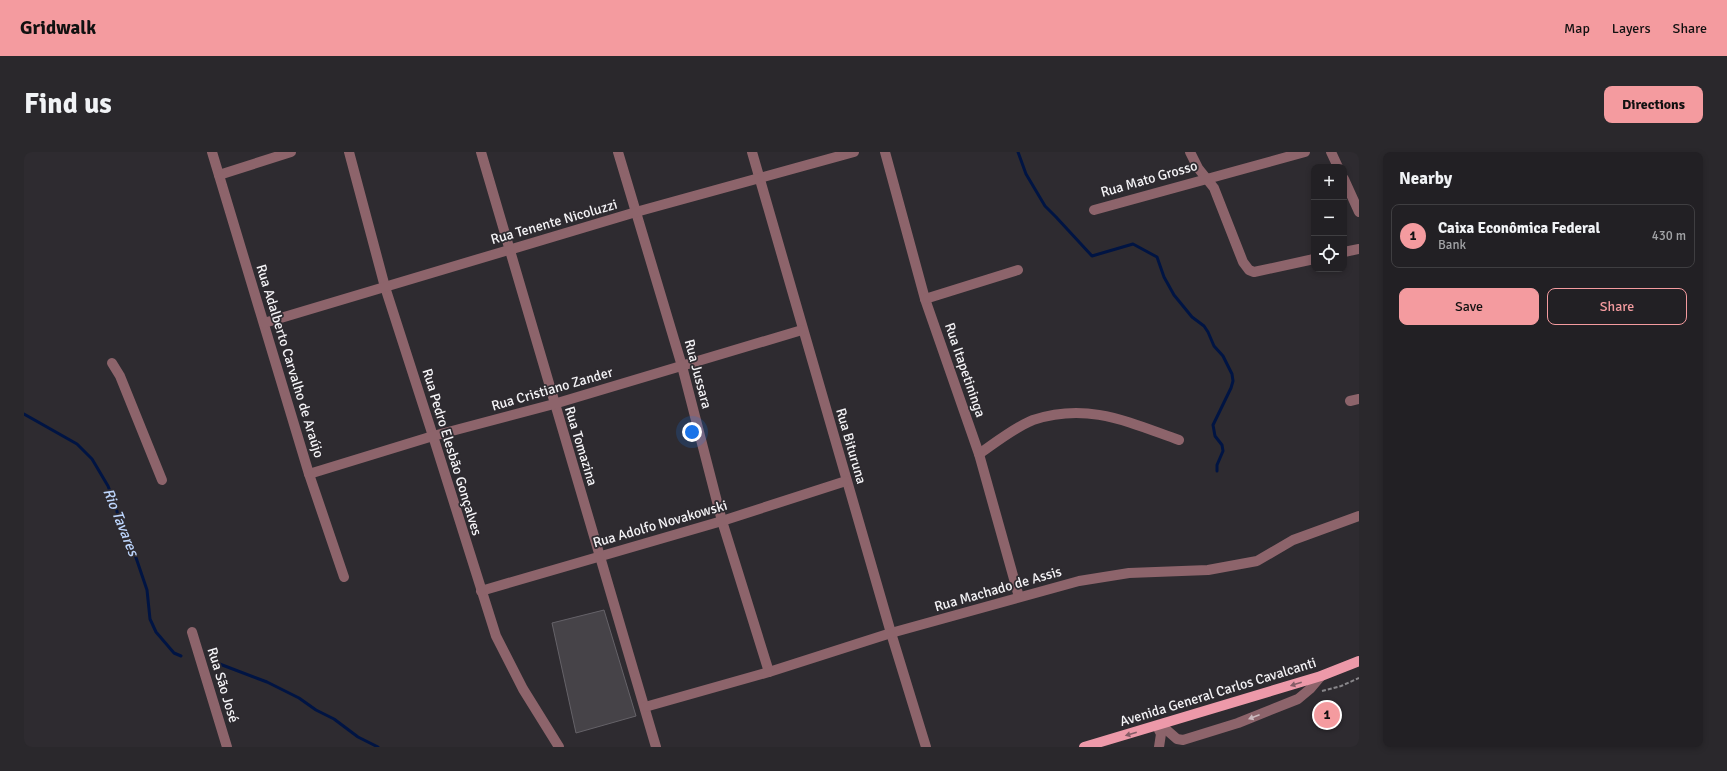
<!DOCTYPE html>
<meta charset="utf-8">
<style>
body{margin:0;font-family:Signika,sans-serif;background:#2a282c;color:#f1f3f6}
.controls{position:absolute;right:12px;top:12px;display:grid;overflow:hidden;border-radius:8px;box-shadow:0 2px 6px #0003}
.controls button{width:36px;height:36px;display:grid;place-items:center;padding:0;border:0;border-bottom:1px solid #3f3e41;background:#222024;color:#f1f3f6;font:20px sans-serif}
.you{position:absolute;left:668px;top:280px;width:14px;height:14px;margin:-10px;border:3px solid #fff;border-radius:50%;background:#1a73e8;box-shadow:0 0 0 6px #1a73e833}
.badge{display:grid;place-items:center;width:26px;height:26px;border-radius:50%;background:#f49b9f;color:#111;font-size:13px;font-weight:700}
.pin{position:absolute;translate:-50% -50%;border:2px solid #fff;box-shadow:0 1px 4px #0006}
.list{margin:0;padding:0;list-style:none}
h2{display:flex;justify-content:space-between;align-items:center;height:52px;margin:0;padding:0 16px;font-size:17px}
h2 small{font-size:13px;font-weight:400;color:#a2a3a6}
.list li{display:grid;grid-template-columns:26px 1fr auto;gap:12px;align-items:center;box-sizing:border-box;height:64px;margin:0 8px 8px;padding:0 8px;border:1px solid #3f3e41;border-radius:8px}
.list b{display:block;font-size:15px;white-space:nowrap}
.list p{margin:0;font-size:13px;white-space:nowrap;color:#a2a3a6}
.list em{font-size:13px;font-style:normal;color:#a2a3a6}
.actions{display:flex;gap:8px;padding:12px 16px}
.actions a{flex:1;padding:9px 0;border:1px solid #f49b9f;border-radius:8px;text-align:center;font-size:14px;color:#f49b9f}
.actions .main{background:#f49b9f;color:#111}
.icon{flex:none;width:22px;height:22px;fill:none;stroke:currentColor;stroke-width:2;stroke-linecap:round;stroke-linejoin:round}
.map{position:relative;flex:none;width:1335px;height:595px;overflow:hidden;border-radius:8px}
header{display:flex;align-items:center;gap:24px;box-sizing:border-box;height:56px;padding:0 20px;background:#f49b9f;color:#111}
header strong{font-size:19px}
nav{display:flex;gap:22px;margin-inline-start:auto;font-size:14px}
.intro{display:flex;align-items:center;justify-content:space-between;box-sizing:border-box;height:96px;padding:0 24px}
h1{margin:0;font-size:28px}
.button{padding:10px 18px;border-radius:8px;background:#f49b9f;color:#111;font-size:14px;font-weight:700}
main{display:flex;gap:24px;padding:0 24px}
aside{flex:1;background:#222024;border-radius:8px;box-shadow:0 2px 6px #0003}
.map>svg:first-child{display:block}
</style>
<header>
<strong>Gridwalk</strong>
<nav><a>Map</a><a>Layers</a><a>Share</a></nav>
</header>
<div class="intro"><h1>Find us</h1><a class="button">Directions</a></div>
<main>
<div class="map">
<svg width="1335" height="595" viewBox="0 0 1335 595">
<rect width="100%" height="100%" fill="#2e2b30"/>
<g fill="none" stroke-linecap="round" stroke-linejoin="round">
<g stroke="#001443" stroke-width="3">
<polyline points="994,0 1002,22 1021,54 1032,65 1068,104 1109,92 1133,105 1140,125 1150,143 1168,165 1180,174 1184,180 1190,194 1199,204 1208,222 1209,229 1207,236 1189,273 1191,284 1198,293 1199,299 1193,313 1193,319"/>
<polyline points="0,262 53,292 68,307 84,334 92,355 95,368 106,388 123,438 126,467 132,480 150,501 157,504"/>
<polyline points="193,511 243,530 275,546 292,558 310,567 334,585 354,595"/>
</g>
</g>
<polygon fill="#464348" stroke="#656268" points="580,458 612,564 552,581 528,471"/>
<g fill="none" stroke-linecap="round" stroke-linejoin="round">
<polyline stroke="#88868a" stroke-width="2" stroke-dasharray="4 2" stroke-linecap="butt" points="1298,539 1317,534 1335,526"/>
<g stroke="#8d646b" stroke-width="10">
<polyline points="188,0 285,322 320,425"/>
<polyline points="325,0 361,135 409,284 472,484 499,537 535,595"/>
<polyline points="457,0 632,595"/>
<polyline points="594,0 658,214 698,369 745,520"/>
<polyline points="728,0 867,481 902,595"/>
<polyline points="861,0 901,147 955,302 995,445"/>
<polyline points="1166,0 1174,16 1190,36 1219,110 1225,118 1230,120 1290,107"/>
<polyline points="1307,0 1314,15"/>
<polyline points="195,23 267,0"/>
<polyline points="1320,27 1335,60"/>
<polyline points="1070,58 1281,0"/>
<polyline points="1320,100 1335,97"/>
<polyline points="901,147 994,118"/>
<polyline points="240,171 612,60 830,0"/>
<polyline points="88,211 96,224 138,328"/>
<polyline points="1326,249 1335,247"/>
<path d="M 955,302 C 971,291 991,275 1009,268 C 1064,250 1104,270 1155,288"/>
<polyline points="285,322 409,284 530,252 778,178"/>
<polyline points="457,439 698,369 822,329"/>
<polyline points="168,480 203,595"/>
<polyline points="621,555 745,520 867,481 1055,429 1105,421 1184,418 1233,409 1269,388 1335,364"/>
<polyline points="1137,573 1153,587 1159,588 1214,571 1274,547 1286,537 1297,524"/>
<polyline points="1133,574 1137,582 1135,595"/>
</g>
<polyline stroke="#ed99a9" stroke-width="10" points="1060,595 1297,524 1335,509"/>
</g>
<defs><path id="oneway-solid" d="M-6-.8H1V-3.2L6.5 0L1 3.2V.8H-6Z"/></defs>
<g fill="#845c66">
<use href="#oneway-solid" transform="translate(1272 532) rotate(163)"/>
<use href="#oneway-solid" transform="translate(1107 582) rotate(164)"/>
</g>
<use fill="#cbbabe" href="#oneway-solid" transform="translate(1230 565) rotate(159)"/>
<g text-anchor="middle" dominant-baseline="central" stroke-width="3.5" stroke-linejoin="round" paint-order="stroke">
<g font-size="14" fill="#f4f3f6" stroke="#2e2b30">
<text transform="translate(1125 27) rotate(-16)">Rua Mato Grosso</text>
<text transform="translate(530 70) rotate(-16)">Rua Tenente Nicoluzzi</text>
<text transform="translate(266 209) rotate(73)">Rua Adalberto Carvalho de Araújo</text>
<text transform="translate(941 218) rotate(71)">Rua Itapetininga</text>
<text transform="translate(674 222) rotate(75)">Rua Jussara</text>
<text transform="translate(528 237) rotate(-16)">Rua Cristiano Zander</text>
<text transform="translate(557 294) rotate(73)">Rua Tomazina</text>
<text transform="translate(827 294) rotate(74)">Rua Bituruna</text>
<text transform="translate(428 300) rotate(73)">Rua Pedro Elesbão Gonçalves</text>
<text transform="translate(636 372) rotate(-16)">Rua Adolfo Novakowski</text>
<text transform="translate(974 437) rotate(-16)">Rua Machado de Assis</text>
<text transform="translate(199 533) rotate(73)">Rua São José</text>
<text transform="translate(1194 540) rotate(-17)">Avenida General Carlos Cavalcanti</text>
</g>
<g font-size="15" font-style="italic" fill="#bdd5fc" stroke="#2e2b30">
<text transform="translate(97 370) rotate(68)">Rio Tavares</text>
</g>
</g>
</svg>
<div class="controls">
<button>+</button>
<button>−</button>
<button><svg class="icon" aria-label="locate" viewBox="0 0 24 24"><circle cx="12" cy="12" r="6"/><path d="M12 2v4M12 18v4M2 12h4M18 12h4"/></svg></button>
</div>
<div class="you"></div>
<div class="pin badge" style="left:1303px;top:563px">1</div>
</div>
<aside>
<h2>Nearby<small></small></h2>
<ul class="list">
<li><span class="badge">1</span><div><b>Caixa Econômica Federal</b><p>Bank</p></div><em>430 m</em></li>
</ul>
<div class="actions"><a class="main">Save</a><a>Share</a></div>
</aside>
</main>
